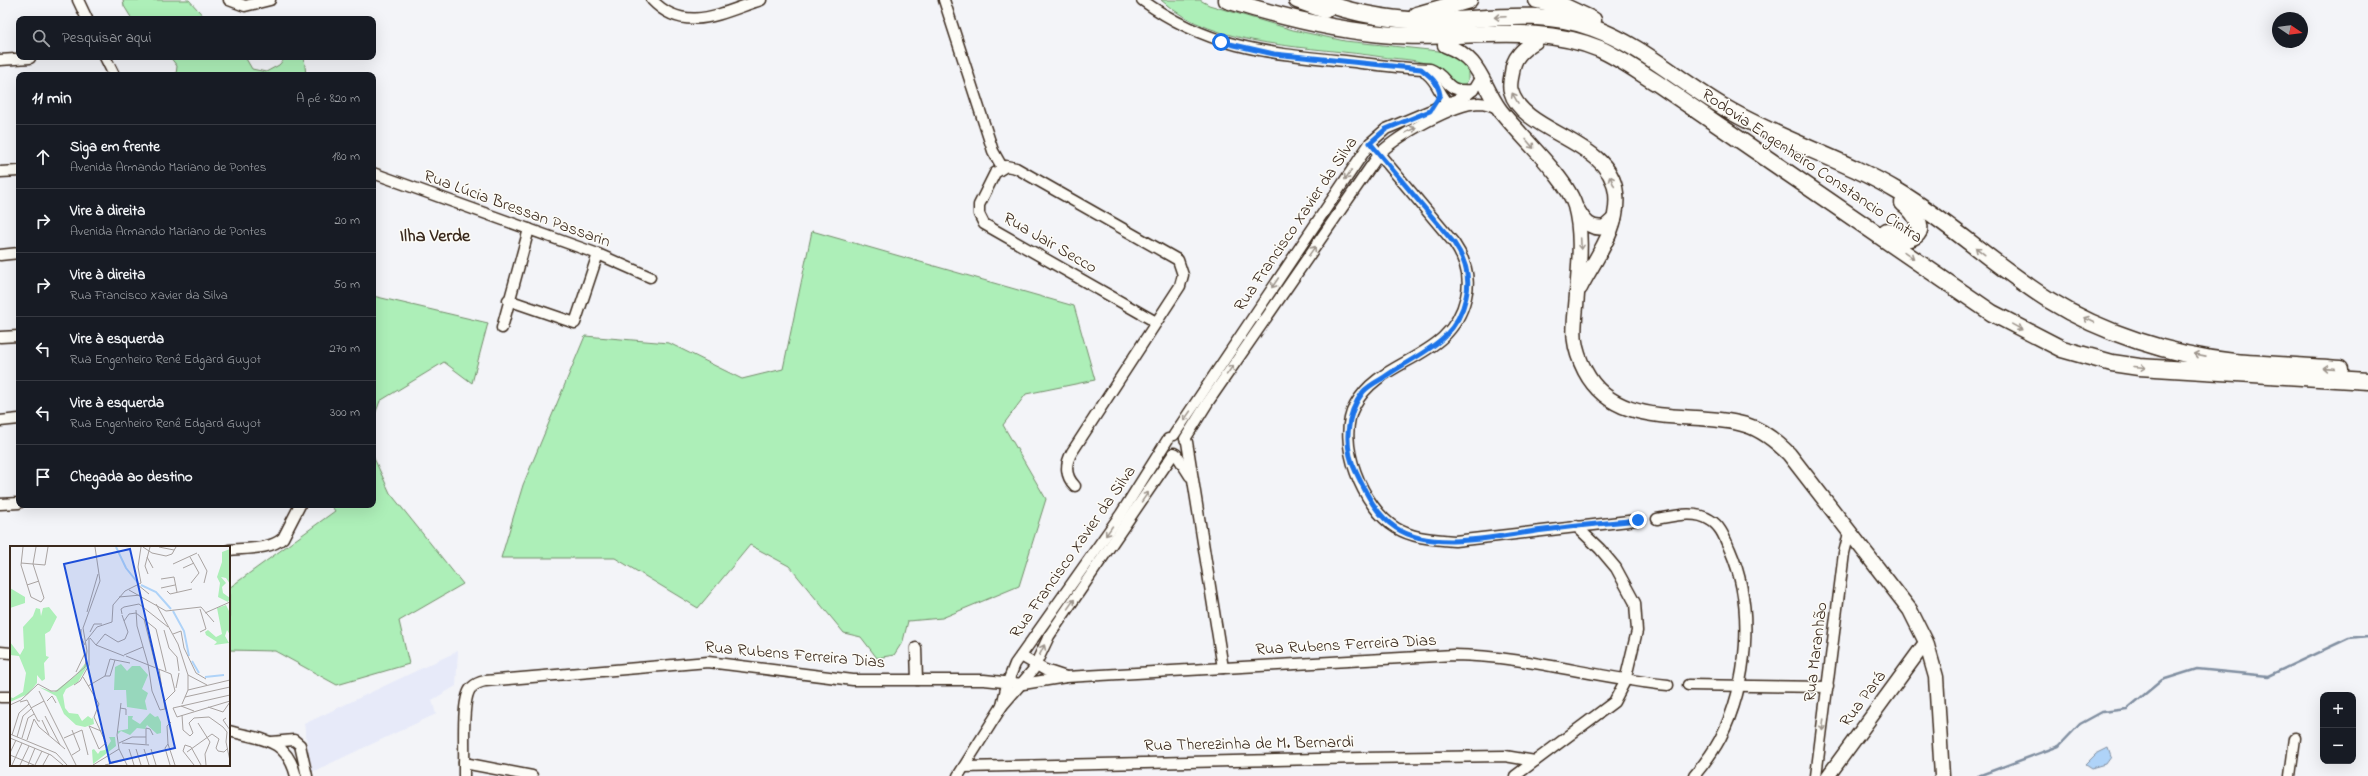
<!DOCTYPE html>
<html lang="pt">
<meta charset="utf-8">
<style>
body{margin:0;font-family:"Indie Flower",sans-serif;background:#242831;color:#f1f3f6}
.controls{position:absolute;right:12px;bottom:12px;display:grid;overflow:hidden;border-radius:8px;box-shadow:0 4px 16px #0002}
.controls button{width:36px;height:36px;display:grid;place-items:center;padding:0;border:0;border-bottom:1px solid #363941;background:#171b24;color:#f1f3f6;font:20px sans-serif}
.compass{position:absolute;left:2272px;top:12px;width:36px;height:36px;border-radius:50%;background:#171b24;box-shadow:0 4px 16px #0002;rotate:103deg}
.stop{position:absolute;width:12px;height:12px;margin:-9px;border:3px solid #1a73e8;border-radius:50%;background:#fff}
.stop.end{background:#1a73e8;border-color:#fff;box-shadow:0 1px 4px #0008}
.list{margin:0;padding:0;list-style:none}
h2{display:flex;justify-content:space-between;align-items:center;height:52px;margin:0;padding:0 16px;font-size:17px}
h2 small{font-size:13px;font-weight:400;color:#9ea1a6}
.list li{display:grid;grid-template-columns:26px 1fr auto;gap:12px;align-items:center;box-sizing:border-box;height:64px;padding:0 16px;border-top:1px solid #363941}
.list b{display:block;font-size:15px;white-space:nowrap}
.list p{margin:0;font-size:13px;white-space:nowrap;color:#9ea1a6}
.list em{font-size:13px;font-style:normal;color:#9ea1a6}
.icon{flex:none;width:22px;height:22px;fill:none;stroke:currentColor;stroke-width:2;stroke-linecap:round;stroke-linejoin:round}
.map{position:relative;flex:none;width:2368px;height:776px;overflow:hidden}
.search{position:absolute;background:#171b24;box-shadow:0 4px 16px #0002;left:16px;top:16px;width:360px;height:44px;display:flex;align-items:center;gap:10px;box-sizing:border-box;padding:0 14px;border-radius:8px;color:#9ea1a6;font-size:15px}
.panel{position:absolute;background:#171b24;box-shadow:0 4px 16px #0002;left:16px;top:72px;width:360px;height:436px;border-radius:8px}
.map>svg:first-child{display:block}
</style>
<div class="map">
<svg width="2368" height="776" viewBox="0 0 2368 776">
<rect width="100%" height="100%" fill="#f3f4f8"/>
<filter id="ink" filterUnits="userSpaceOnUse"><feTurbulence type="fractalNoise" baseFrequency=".025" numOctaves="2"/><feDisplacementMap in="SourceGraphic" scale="8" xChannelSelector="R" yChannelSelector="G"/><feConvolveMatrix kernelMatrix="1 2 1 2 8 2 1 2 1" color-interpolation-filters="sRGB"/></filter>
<g filter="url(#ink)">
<polygon fill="#e7eaf9" points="458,651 456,686 432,700 436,714 312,772 304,724"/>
<g fill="#adefb8" stroke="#748c6b">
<polygon points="123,0 189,0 206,19 132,19 124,6"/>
<path d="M 1161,0 L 1200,0 L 1209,5 L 1293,30 L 1345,41 L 1448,52 L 1463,63 L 1468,71 L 1468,80 L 1465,84 L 1458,85 C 1446,80 1438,69 1427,64 C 1414,59 1396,59 1382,57 C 1315,46 1214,49 1161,0 Z"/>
<polygon points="170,57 245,57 252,69 266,72 279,65 286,57 304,57 306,75 176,75 177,66"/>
<polygon points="812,231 1074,306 1095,380 1026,394 1003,425 1046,499 1019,586 942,618 908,621 903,641 894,655 877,658 861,637 844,633 789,566 750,545 698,608 615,558 501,558 523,485 585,336 669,343 742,379 783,369"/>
<polygon points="373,296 488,323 472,383 444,362 380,401 373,420"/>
<polygon points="373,456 390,493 463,584 399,621 409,664 337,685 275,651 229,650 229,588 335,511 331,505 373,505"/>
</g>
<polygon fill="#afd3f8" stroke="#818fa1" points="2108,748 2111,757 2106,764 2092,768 2086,764 2096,754"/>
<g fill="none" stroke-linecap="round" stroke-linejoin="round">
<polyline stroke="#818fa1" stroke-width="2.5" points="1978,776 2059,746 2080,724 2102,712 2127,709 2162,680 2197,669 2268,676 2349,638 2368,636"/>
<defs>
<g id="minor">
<polyline points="78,0 87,19"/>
<polyline points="229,0 245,6 270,0"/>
<path d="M 652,0 C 685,35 723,12 761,0"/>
<polyline points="944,0 993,151 1002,167"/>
<path d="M 1142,0 C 1208,48 1267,53 1345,61 C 1373,64 1402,69 1430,69 C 1451,77 1442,93 1473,90"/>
<polyline points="105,57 114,75"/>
<polyline points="0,60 30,58"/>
<path d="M 1426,73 C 1440,84 1438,95 1452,107"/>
<path d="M 1370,143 L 1454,243 C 1465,259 1471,277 1466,297 C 1451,362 1381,356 1355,405 C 1335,441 1363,508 1396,528 C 1414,539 1435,539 1455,541 L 1637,520"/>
<polyline points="0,172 19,171"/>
<polyline points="373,173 598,254 650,277"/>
<polyline points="0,255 19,253"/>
<polyline points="508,300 575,323 598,254"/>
<polyline points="502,328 529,229"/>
<polyline points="0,337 19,336"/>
<polyline points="0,421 19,419"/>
<polyline points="1174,435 1370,143 1386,129 1467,95 1473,90 1482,75"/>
<path d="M 1185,439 L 1208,402 L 1380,153 C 1399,135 1453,104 1479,103 C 1486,103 1493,106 1499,109"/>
<polyline points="1187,442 1223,668"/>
<polyline points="1176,454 1190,476"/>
<path d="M 1075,486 C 1065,476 1065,464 1072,452 L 1180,286 L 1183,275 L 1178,260 L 1016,168 L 1006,166 L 995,173 L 979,205 L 979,214 L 984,224 L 1156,322"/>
<polyline points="0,504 19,503"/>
<path d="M 1657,519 C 1674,516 1695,510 1710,520 C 1721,526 1725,539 1730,550 C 1755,607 1748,684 1720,739 C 1713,752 1704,764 1694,776"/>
<path d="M 229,550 C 246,548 270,550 283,538 L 300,505"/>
<polyline points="916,648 917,680"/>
<polyline points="0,652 11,653"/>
<polyline points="1021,656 1045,670 1066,677"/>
<polyline points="1688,685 1828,687"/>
<polyline points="0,697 11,697"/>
<polyline points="1002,706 1007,684 1015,664 1121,514 1168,439"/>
<path d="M 229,731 C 263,740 286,738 296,776"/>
<polyline points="272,742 294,740 300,745 307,776"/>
<polyline points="964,767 1362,758 1505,756 1535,761"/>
<polyline points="464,776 464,763"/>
<path d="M 532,776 L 464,763 C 465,747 461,699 471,688 C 475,684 480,682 485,681 L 708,662 L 853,680 L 984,680 L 1023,684 L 1066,677 L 1454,655 C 1527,656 1596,678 1668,685"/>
<polyline points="958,776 1002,706 1033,670 1049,636 1174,453"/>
<polyline points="1515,776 1614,702 1625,681 1637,631 1635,603 1616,568 1600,549 1576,526"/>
<polyline points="1816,776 1844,553 1849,533"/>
<polyline points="2290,776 2295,738"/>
</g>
<polyline id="tertiary" points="1828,776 1926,642"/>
<g id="secondary">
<path d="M 1536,41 C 1523,49 1513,57 1512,73 C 1511,78 1509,86 1511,91 C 1523,134 1610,139 1616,193 C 1620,229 1595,258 1580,288"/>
<path d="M 1445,45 C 1482,59 1480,82 1500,110 C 1519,135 1567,178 1575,206 C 1583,235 1579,265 1577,294 C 1575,326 1569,340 1585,371 C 1617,432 1693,409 1746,425 C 1763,430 1777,442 1789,454 L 1910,610 L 1926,642 L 1936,677 L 1942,776"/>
<path d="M 1577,209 C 1584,221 1590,230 1605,227 L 1614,219"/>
</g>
<g id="primary">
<path d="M 1227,0 C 1281,17 1337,31 1393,35 C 1461,40 1535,22 1600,49 C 1620,58 1639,72 1657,83 L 1992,313 L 2062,349 L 2112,363 L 2139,367 L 2368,381"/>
<polyline points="1297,0 1325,10"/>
<path d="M 1316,0 C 1354,14 1397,21 1437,21 C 1490,19 1543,9 1593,28 C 1643,46 1681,83 1727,109 C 1782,141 1844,159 1899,192 C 1952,224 1996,267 2049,300 C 2102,333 2171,355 2234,362 C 2269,365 2305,366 2340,369"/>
<polyline points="1537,0 1563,6 1593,20"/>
<polyline points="1417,15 1469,0"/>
<path d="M 1887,231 L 1904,239 C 1931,237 1917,213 1903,203"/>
</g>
</defs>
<use href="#minor" stroke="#3b2a1e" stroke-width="13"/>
<use href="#tertiary" stroke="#3b2a1e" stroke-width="16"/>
<use href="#secondary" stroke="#3b2a1e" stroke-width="17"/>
<use href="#primary" stroke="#3b2a1e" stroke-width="19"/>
<use href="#minor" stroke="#fdfcf7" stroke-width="10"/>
<use href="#tertiary" stroke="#fdfcf7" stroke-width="13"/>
<use href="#secondary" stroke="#fdfcf7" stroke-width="14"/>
<use href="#primary" stroke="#fdfcf7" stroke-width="16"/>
</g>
<defs><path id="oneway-shaft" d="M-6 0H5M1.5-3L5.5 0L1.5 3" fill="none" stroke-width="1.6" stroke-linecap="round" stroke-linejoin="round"/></defs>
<g stroke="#9c938a">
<use href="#oneway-shaft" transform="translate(1500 17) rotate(177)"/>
<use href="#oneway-shaft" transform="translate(1515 98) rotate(-120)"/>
<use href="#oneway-shaft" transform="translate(1411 130) rotate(-28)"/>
<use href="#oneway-shaft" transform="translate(1530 144) rotate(50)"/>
<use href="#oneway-shaft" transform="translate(1348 175) rotate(124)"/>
<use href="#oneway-shaft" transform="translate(1612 181) rotate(-113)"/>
<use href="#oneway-shaft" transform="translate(1581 244) rotate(87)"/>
<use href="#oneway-shaft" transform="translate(1312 251) rotate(-55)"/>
<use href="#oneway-shaft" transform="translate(1980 251) rotate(-142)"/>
<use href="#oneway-shaft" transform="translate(1909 255) rotate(35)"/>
<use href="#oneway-shaft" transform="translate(1275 283) rotate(124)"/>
<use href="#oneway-shaft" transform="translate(2089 320) rotate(-155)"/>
<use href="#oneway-shaft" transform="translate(2017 327) rotate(29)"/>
<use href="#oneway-shaft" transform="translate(2200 355) rotate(-169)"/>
<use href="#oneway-shaft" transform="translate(2140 367) rotate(5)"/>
<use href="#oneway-shaft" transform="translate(2329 368) rotate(-176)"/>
<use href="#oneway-shaft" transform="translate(1230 370) rotate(-55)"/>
<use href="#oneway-shaft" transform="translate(1187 416) rotate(125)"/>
<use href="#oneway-shaft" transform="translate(1145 497) rotate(-55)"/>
<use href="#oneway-shaft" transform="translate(1109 531) rotate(125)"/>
<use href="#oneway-shaft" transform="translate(1071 604) rotate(-55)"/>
<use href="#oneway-shaft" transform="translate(1042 650) rotate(-64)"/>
<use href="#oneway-shaft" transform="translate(1823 725) rotate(97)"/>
</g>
</g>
<g fill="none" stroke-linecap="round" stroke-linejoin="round" filter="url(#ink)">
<path stroke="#1a73e8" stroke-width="5" d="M 1221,42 L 1274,54 L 1421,69 C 1431,77 1438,82 1440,95 L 1430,111 L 1386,129 L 1370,143 L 1454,243 C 1465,259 1471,277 1466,297 C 1456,344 1417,353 1383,378 C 1376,382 1368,386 1363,392 C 1346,414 1343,447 1356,472 C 1366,493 1376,515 1396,528 C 1433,553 1502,535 1544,530 C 1575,526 1606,523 1638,520"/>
</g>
<g text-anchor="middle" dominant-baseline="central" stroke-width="3" stroke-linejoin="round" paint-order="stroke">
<g font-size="17" fill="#3b2a1e" stroke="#fdfcf7">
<text transform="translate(1812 166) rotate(34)">Rodovia Engenheiro Constancio Cintra</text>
<text transform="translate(517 209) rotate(20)">Rua Lúcia Bressan Passarin</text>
<text transform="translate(1296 224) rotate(-56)">Rua Francisco Xavier da Silva</text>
<text transform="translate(1050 243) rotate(30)">Rua Jair Secco</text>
<text transform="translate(1073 552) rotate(-55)">Rua Francisco Xavier da Silva</text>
<text transform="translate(1346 645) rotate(-3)">Rua Rubens Ferreira Dias</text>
<text transform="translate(1816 652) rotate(-83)">Rua Maranhão</text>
<text transform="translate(795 655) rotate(5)">Rua Rubens Ferreira Dias</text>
<text transform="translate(1863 699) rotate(-53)">Rua Pará</text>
<text transform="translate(1249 744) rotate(-1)">Rua Therezinha de M. Bernardi</text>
</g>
<g font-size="18" font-weight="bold" fill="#3b2a1e" stroke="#fdfcf7">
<text x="435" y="237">Ilha Verde</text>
</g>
</g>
<g transform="translate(10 546)">
<rect width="220" height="220" fill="#f3f4f8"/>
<path d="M 220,3 L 220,38 L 216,32 L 211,31 L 216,37 L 212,41 L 213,47 L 220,52 L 218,56 L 208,51 L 210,37 L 207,31 L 212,16 L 212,6 ZM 0,42 L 15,51 L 15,57 L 0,62 ZM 216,59 L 220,67 L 220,89 L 217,84 L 215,90 L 219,97 L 204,99 L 207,96 L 196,89 L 195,86 L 198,84 L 206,91 L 212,88 L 207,62 ZM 39,61 L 47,71 L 40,85 L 35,88 L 36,110 L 39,111 L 34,117 L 35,133 L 32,135 L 27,129 L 27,137 L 18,148 L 0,156 L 0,151 L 3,152 L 13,146 L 16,127 L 9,110 L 0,109 L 0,96 L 10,109 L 14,102 L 13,81 L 23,70 L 26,62 L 30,63 L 31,70 L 33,62 ZM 77,115 L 78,119 L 68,136 L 56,143 L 53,149 L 55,162 L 59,167 L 68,168 L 72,175 L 78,170 L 82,173 L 83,171 L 84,178 L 75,181 L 66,179 L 54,168 L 46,150 L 29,141 L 44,146 L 66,129 ZM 111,118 L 117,125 L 122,120 L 130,120 L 138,129 L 132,143 L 138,147 L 135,155 L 137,164 L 117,161 L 116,144 L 104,144 L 105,121 ZM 140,167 L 145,171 L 148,170 L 151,176 L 151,187 L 147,188 L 137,179 L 135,183 L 127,182 L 120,189 L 111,185 L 108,188 L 108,185 L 118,183 L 118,170 L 123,170 L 122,173 L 130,178 ZM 99,191 L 105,191 L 106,200 L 83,218 L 82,204 L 84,203 L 88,208 L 90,205 L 95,204 L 101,195 Z" fill="#adefb8"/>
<path fill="none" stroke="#afd3f8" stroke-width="2" d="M 106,1 L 116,22 L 128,37M 131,39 L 146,46 L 161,63M 163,65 L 174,85 L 179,110M 182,115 L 189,127M 195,131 L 214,129"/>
<path fill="none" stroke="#a9a3a1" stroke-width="1" d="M 13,1 L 11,19 L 21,51 L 31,56 L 34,52 L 23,18 L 26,1M 133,1 L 142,7 L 156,10 L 162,8 L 166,1M 149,1 L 164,4M 188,8 L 197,25 L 194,37M 137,11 L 143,22M 180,11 L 189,27 L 181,37M 11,17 L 35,19 L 38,1M 163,18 L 187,7M 173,22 L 184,17M 138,28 L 135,20 L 140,1M 151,33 L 164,31 L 167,46M 17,39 L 29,35M 128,39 L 139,48M 151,42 L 165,39M 119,44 L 156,65 L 191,61 L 204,76M 157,45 L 160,48 L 182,43M 109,51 L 131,49M 146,58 L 168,98 L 178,129 L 178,144 L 172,158M 190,63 L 196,83 L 190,86M 126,64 L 127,80 L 138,118 L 142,145 L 150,164 L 155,163 L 149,123M 77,66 L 88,28M 126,67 L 146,83 L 156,125M 195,67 L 220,56M 112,68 L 111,63 L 114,61 L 129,58 L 158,81M 134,73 L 146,121M 114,75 L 119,68 L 126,67M 71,83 L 71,91 L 75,99M 154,84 L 159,102 L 167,111 L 169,125M 80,86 L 84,78 L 92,78M 163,88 L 171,85 L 174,102 L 186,127 L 196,133M 80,92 L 86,99 L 114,110M 76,95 L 87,81 L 102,76 L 103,59 L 115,45 L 131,37 L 128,21 L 131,1M 86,99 L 95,88 L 108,96 L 115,93 L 118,86 L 112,69M 114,109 L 133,101M 116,110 L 161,128 L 165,145 L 155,155M 66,126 L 75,107M 178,129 L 197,139M 95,130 L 100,130 L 105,114M 73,131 L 89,158 L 84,171 L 96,197 L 89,203 L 79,180M 64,139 L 70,135 L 79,119 L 79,92M 78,140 L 95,130 L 100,113 L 120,117M 166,142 L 169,127M 178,144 L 220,134M 29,145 L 66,219M 175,151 L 220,141M 37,155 L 42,150 L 46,157M 10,156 L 17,154 L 28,175 L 30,175M 0,159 L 11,154 L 28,138 L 41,145 L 47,145 L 75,121 L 77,105 L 73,82 L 90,35 L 85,1M 171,160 L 184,165M 198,161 L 213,166M 21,162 L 34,155M 110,162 L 116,163 L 116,169M 213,166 L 220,156M 172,169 L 173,184 L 180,190 L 183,187 L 179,177M 35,170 L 50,199M 167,171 L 163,162 L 220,149M 167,171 L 220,155M 216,172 L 213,174 L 220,184M 24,173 L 29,181 L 55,203M 32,174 L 39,189M 161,176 L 157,180 L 158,198 L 165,219M 179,177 L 184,172 L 199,171 L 213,181 L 217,186 L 216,196 L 220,215M 188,177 L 200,196 L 195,208 L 196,219M 79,180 L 91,185M 62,184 L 70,204 L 62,209M 0,188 L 46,207 L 57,219M 2,189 L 9,167 L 19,158M 7,191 L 13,170 L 21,163M 0,192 L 41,209 L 53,219M 12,192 L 18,172 L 24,168M 54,192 L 72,184 L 78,209M 17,194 L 24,173M 109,197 L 122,191 L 136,191M 112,197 L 139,199M 136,198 L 136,182 L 140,183 L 143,189M 158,198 L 155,202 L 160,219M 109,203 L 107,189 L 111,157M 109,203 L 117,219M 119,203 L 124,219M 126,203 L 131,219M 134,203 L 139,219M 141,203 L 146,219M 177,206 L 202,188 L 209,193 L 206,202 L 208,205 L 214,206 L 218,202M 0,207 L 6,194M 0,209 L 24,219M 2,219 L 12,197M 10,219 L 19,200M 18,219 L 25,202M 25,219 L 32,205M 33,219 L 39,208M 83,219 L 109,203M 95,219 L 115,214M 184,219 L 173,205 L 175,199 L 181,201 L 191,219"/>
<path fill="#1d4ed8" fill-opacity="0.15" stroke="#1d4ed8" stroke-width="2" d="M 120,3 L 165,202 L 100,217 L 54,18 Z"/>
<rect width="220" height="220" fill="none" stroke="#3b2a1e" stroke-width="2"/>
</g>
</svg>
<div class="controls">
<button>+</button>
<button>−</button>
</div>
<svg class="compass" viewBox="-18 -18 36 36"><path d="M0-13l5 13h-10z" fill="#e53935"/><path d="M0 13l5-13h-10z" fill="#9ea1a6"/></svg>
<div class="stop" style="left:1221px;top:42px"></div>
<div class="stop end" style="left:1638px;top:520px"></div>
<div class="search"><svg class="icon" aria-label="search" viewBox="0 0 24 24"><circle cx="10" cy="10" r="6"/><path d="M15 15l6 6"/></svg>Pesquisar aqui</div>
<section class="panel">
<h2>11 min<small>A pé · 820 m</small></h2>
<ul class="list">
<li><svg class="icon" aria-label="ahead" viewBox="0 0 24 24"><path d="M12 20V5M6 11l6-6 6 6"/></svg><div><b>Siga em frente</b><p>Avenida Armando Mariano de Pontes</p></div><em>180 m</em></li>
<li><svg class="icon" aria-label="right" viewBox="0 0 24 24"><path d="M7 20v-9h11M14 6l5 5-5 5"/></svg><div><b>Vire à direita</b><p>Avenida Armando Mariano de Pontes</p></div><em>20 m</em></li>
<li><svg class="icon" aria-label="right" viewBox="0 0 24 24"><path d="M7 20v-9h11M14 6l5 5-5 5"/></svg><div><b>Vire à direita</b><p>Rua Francisco Xavier da Silva</p></div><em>50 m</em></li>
<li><svg class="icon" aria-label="left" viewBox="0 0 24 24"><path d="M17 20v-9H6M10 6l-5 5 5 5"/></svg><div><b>Vire à esquerda</b><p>Rua Engenheiro Renê Edgard Guyot</p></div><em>270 m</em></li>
<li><svg class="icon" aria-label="left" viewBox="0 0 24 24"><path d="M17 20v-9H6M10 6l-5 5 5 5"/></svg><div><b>Vire à esquerda</b><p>Rua Engenheiro Renê Edgard Guyot</p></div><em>300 m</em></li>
<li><svg class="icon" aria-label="arrive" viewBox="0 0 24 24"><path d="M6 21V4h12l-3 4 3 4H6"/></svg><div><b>Chegada ao destino</b></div></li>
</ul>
</section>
</div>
